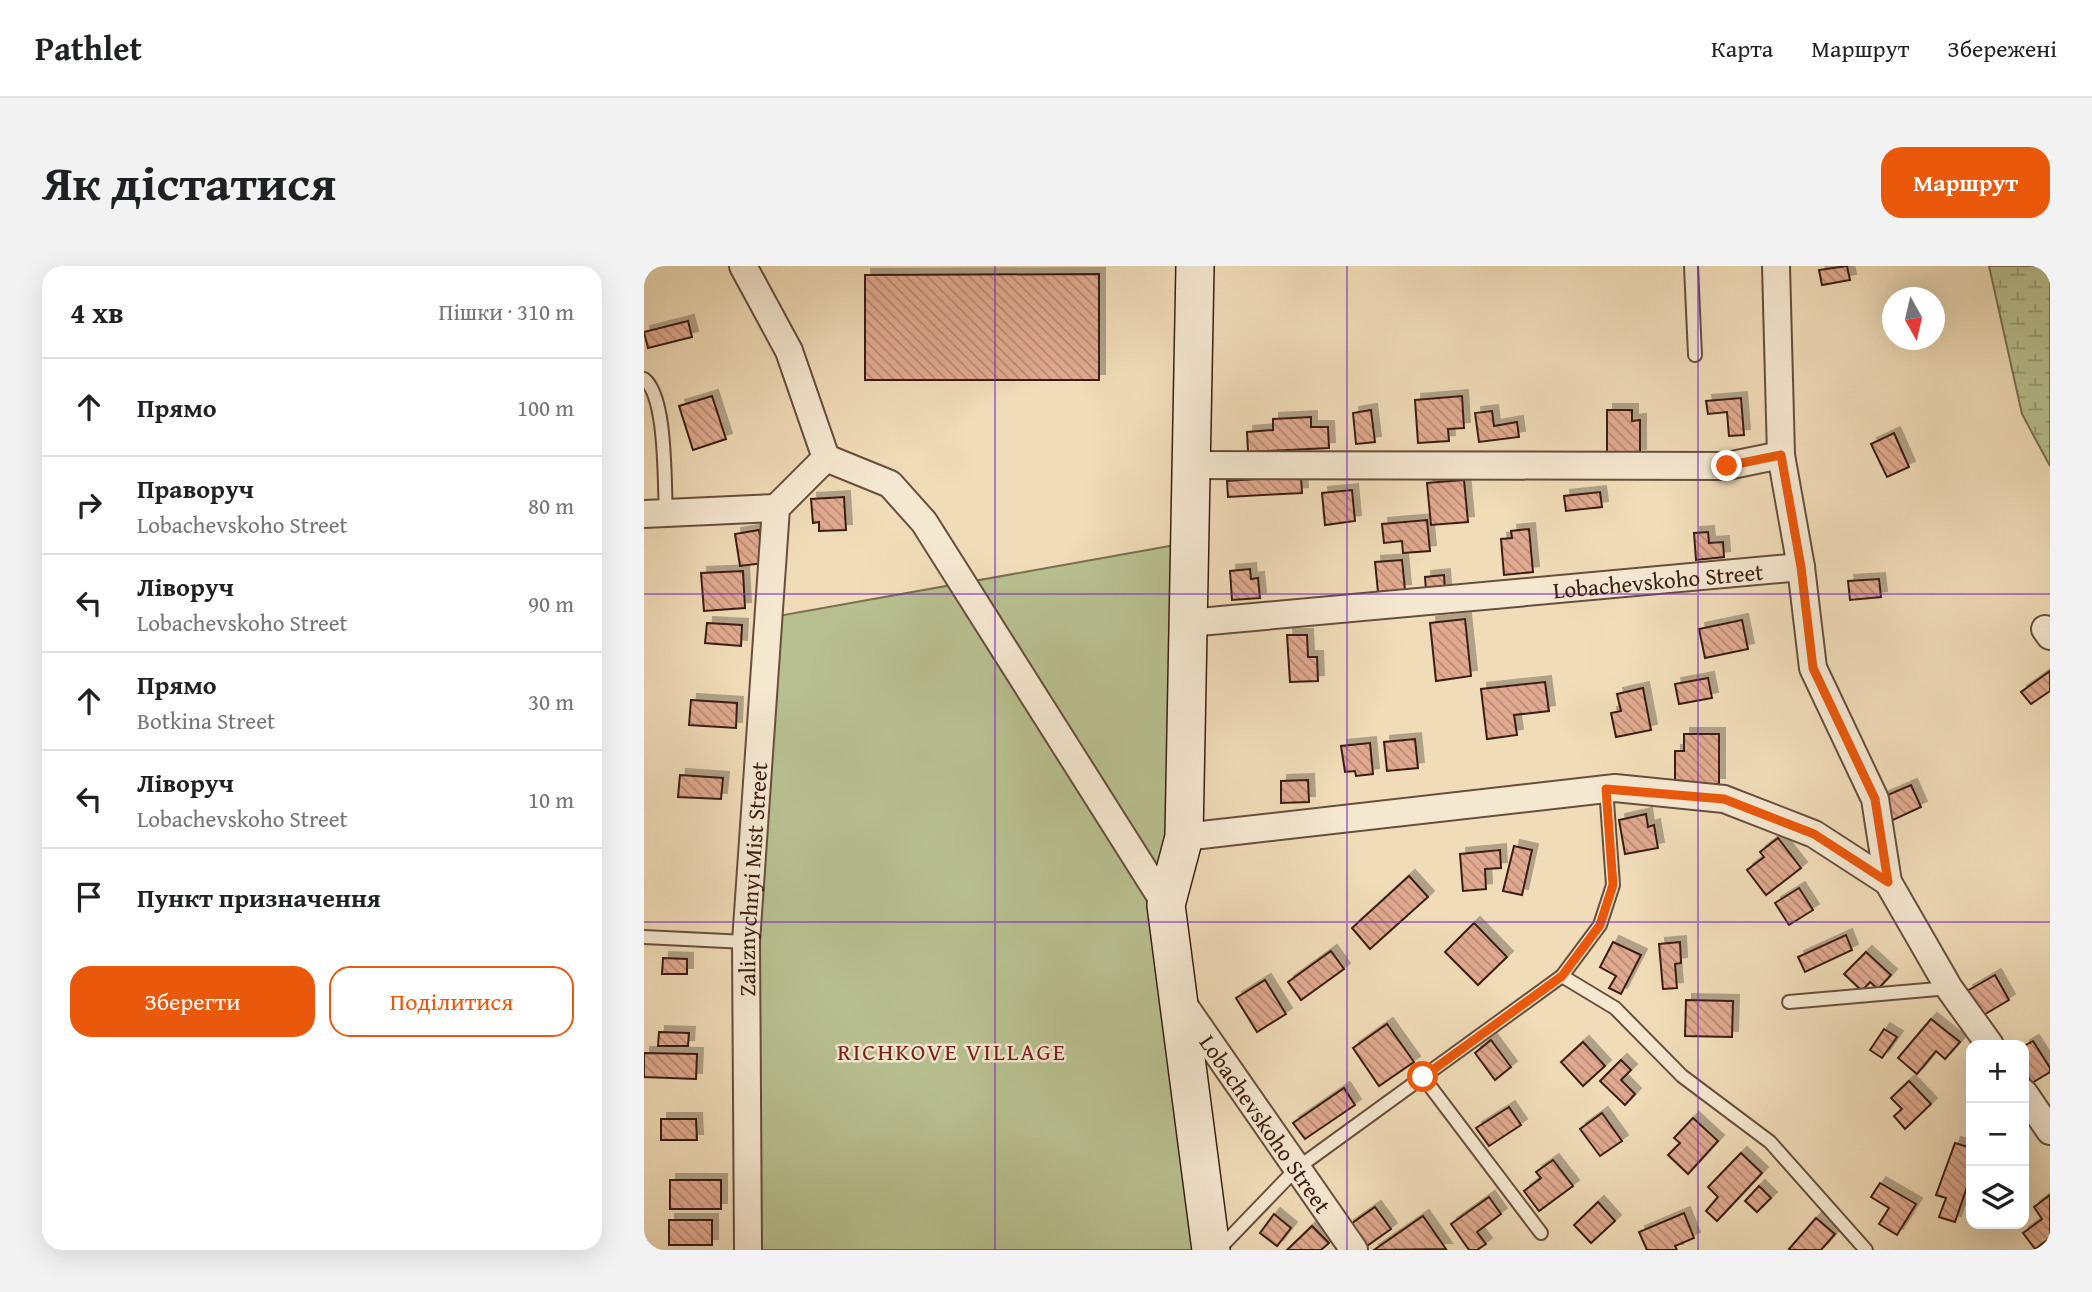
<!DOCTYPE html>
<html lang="uk">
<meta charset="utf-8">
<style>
body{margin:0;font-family:"Gentium Book Plus",serif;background:#f2f2f2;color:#202124}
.controls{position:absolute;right:21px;bottom:21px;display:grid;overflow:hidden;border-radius:14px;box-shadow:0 7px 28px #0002}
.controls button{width:63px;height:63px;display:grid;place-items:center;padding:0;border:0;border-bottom:2px solid #e0e0e0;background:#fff;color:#202124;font:35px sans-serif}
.compass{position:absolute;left:1238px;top:21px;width:63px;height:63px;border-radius:50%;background:#fff;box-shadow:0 7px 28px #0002;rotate:172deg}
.stop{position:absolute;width:21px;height:21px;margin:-16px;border:5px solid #ea580c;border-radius:50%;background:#fff}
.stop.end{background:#ea580c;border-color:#fff;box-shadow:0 2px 7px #0008}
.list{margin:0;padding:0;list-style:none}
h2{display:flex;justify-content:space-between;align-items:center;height:91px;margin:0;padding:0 28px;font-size:30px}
h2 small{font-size:23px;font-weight:400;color:#757577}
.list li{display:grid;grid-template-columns:46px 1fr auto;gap:21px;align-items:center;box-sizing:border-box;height:98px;padding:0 28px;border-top:2px solid #e0e0e0}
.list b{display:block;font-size:26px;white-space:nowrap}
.list p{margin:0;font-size:23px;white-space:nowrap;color:#757577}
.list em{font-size:23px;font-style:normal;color:#757577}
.actions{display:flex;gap:14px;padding:21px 28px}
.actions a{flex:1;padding:16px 0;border:2px solid #ea580c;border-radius:21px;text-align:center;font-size:24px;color:#ea580c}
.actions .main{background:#ea580c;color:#fff}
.icon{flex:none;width:38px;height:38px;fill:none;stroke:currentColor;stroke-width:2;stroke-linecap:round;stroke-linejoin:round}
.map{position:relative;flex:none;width:1406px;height:984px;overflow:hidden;border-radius:21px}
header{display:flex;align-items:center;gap:42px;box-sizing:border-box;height:98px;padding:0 35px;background:#fff;border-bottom:2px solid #e0e0e0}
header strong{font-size:33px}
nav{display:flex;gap:38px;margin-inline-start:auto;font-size:24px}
.intro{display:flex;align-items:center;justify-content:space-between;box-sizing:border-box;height:168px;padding:0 42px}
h1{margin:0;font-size:49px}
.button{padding:18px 32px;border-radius:21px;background:#ea580c;color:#fff;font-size:24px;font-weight:700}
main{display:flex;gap:42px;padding:0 42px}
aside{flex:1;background:#fff;border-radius:21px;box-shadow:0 7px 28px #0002}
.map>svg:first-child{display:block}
</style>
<header>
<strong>Pathlet</strong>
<nav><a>Карта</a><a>Маршрут</a><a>Збережені</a></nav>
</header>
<div class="intro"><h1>Як дістатися</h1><a class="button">Маршрут</a></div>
<main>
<aside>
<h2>4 хв<small>Пішки · 310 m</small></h2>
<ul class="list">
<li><svg class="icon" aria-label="ahead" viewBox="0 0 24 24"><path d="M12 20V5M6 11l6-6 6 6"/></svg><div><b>Прямо</b></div><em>100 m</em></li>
<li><svg class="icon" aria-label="right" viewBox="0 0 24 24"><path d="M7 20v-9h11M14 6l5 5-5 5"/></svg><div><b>Праворуч</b><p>Lobachevskoho Street</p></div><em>80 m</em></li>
<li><svg class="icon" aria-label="left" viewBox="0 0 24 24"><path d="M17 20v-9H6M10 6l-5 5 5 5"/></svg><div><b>Ліворуч</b><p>Lobachevskoho Street</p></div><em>90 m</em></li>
<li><svg class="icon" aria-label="ahead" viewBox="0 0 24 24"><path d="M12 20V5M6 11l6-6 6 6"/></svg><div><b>Прямо</b><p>Botkina Street</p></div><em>30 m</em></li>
<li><svg class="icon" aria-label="left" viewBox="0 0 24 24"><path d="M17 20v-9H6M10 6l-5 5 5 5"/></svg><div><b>Ліворуч</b><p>Lobachevskoho Street</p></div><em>10 m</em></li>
<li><svg class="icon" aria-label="arrive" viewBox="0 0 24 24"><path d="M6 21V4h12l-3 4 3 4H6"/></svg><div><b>Пункт призначення</b></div></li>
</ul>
<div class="actions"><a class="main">Зберегти</a><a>Поділитися</a></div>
</aside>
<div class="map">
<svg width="1406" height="984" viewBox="0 0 1406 984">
<defs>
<pattern id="wetland-marsh" width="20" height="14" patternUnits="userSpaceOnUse" patternTransform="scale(1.75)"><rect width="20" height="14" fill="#b8c090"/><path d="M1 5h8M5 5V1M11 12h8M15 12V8" fill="none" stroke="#979b74"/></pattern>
<pattern id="building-back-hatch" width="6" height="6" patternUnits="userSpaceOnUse" patternTransform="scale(1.75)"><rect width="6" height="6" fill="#e1aa90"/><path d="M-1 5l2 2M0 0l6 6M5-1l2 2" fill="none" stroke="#b88a74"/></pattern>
<filter id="shadow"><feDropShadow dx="6" dy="-6" stdDeviation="0" flood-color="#0004"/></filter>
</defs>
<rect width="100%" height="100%" fill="#f0dcb8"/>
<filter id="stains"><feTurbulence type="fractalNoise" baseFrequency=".00286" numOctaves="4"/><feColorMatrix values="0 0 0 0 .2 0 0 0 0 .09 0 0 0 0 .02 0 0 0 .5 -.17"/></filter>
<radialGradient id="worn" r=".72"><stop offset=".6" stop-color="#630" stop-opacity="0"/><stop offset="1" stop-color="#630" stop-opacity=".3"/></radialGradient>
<polygon fill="#b8c090" stroke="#7a6f51" stroke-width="2" points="537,278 531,569 556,984 115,984 115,666 134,350"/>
<polygon fill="url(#wetland-marsh)" stroke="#7a6f51" stroke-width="2" points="1345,0 1406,0 1406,200 1378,148"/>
<g fill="url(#building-back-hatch)" stroke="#3b1e12" stroke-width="2" filter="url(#shadow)">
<polygon points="1203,0 1206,14 1178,19 1175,4"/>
<polygon points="455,8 455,114 221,114 221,9"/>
<polygon points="44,55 48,71 4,82 0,66"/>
<polygon points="68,130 82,173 49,184 35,140"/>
<polygon points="818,130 820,162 804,163 805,175 774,177 771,134"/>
<polygon points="1097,132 1100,169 1085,170 1083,146 1064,148 1062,135"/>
<polygon points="727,144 731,176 712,178 709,147"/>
<polygon points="963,144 988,144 988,155 996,154 996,189 963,189"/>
<polygon points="848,145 850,160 873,156 875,171 835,176 831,147"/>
<polygon points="667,151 667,161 684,161 685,182 604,186 603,166 629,164 629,153"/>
<polygon points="1250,167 1265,201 1243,211 1227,178"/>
<polygon points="657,210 658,227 584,231 583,215"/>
<polygon points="820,214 824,256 787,259 783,217"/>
<polygon points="708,224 711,255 681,259 678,227"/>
<polygon points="956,226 958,241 922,245 920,230"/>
<polygon points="200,231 202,264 175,265 175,256 169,257 167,233"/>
<polygon points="783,254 786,285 759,287 758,275 740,277 738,258"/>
<polygon points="885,263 889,306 860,309 857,273 868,272 867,265"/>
<polygon points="115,264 120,297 96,300 91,268"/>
<polygon points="1064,266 1065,277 1079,276 1080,291 1052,294 1050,267"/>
<polygon points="758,294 761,324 734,326 731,296"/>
<polygon points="606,303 607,313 614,312 616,332 588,334 586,305"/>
<polygon points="99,305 101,342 60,345 57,307"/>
<polygon points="800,309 801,323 782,324 781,311"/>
<polygon points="1235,313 1237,331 1206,334 1204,315"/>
<polygon points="821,353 827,410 792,415 786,357"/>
<polygon points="1098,354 1104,383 1061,392 1055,363"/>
<polygon points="63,357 98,359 97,380 61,377"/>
<polygon points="643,369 663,369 664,391 673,391 674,415 646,416"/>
<polygon points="1406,405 1406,425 1387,438 1377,426"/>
<polygon points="1064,412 1068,432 1035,438 1031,418"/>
<polygon points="901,416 905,445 870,449 873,469 843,473 837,423"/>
<polygon points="999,422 1007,464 972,471 967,447 977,445 973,428"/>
<polygon points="47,434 93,437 92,462 45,459"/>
<polygon points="1040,468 1075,468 1075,518 1031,518 1031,485 1040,485"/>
<polygon points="771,473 774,502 743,505 740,476"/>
<polygon points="726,477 729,508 712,510 711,505 701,506 697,480"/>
<polygon points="36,509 79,512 77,533 34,531"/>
<polygon points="664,514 665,536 637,537 637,515"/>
<polygon points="1267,519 1277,541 1249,554 1239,531"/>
<polygon points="1002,548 1004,561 1010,559 1014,582 981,588 975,554"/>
<polygon points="1134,572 1157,602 1122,629 1103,604 1120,591 1116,586"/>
<polygon points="870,580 888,584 878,629 859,625"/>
<polygon points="856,584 857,602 841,603 842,623 819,625 816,588"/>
<polygon points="765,610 784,631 726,683 708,662"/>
<polygon points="1155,622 1169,644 1145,659 1131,637"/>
<polygon points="830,657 863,691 834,719 801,686"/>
<polygon points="1202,669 1208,684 1161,706 1154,691"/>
<polygon points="969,676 997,689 977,728 965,722 972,710 956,701"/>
<polygon points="1036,676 1037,697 1031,698 1033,722 1019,723 1015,678"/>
<polygon points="687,685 700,703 657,734 644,716"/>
<polygon points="1222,686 1247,709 1234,723 1226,716 1218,725 1200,708"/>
<polygon points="19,692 43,693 43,708 18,708"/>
<polygon points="1351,709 1365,734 1338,750 1323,725"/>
<polygon points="621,714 642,748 613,766 592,732"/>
<polygon points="1042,734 1089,735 1088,771 1041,770"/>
<polygon points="1287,753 1316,776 1301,793 1292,785 1273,808 1254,792"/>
<polygon points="743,758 770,796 735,820 709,782"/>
<polygon points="1240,763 1253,771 1238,792 1226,784"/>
<polygon points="15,766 45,767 44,780 14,780"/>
<polygon points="847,774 867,801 851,814 831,787"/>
<polygon points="1389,775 1406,802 1406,806 1388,817 1380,804 1380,780"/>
<polygon points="939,776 961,800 939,820 917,796"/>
<polygon points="0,787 53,788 52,813 0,811"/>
<polygon points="977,794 987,804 977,814 991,828 981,839 956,815"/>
<polygon points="1265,815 1287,838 1261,863 1250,850 1258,843 1247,832"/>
<polygon points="700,822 711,839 661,873 649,857"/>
<polygon points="865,841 877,859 845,880 832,862"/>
<polygon points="958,847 978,875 956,890 936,863"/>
<polygon points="1049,852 1074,875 1044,908 1024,889 1036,877 1030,872"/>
<polygon points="17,853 52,853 53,874 17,874"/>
<polygon points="1311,877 1327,882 1327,909 1311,956 1295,951 1302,932 1292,929"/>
<polygon points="1097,887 1118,907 1073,955 1062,945 1074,931 1064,921"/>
<polygon points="909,894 929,920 895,945 880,925 897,912 892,906"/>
<rect x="26" y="914" width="51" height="29"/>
<polygon points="1236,917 1272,938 1253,969 1235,958 1245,942 1227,931"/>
<polygon points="1115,920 1127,932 1113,946 1101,935"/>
<polygon points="1406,929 1406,972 1391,983 1379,967 1398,953 1390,941"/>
<polygon points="845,931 857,948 833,966 842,978 833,984 825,984 807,958"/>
<polygon points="954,936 971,955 947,977 930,959"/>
<polygon points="731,941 747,963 720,982 704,960"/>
<polygon points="1040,947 1050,972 1031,980 1033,984 1003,984 995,966"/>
<polygon points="630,948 647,962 633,980 616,967"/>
<polygon points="779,950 802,983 730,984"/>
<polygon points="1172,952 1191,968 1177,984 1147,984 1145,983"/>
<rect x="25" y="954" width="43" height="25"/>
<polygon points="668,960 685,977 677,984 643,984"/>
</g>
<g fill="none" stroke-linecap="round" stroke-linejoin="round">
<defs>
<g id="lane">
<polyline points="1047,0 1051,89"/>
<path d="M 0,113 C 23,130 20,217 22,247"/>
<polyline points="0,671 102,676"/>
<polyline points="918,710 971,742 1038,810 1126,876 1222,984"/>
<polyline points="1145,736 1305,722"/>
<polyline points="779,811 897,967"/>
<polyline points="574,984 652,903 918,710 956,659 969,619 962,522"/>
</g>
<g id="street">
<polyline points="99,0 145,85 182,192"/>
<polyline points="1132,0 1137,189 1157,301 1169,402 1231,533 1244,616 1305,722 1346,779"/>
<polyline points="182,192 246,218 280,256 522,639"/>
<polyline points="547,199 1083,200 1137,189"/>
<polyline points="0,248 132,242"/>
<path id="s1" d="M 544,357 L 1157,301"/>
<polyline points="1401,363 1406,370"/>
<polyline points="540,571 971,522 1080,533 1170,568 1244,616"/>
<path id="s2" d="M 537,735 L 710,984"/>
<polyline points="1380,827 1406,865"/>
<path id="s3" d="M 104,984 L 102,676 L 132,242 L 182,192"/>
</g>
<polyline id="secondary" points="551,0 540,571 522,639 567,984"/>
</defs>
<use href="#lane" stroke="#684e3c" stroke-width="16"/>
<use href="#street" stroke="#684e3c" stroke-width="30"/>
<use href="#secondary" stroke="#3b1e12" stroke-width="40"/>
<use href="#lane" stroke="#f5e8d1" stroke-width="12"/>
<use href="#street" stroke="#f5e8d1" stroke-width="26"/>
<use href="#secondary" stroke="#f5e8d1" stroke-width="37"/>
</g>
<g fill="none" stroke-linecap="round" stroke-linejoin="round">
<polyline stroke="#ea580c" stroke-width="9" points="779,811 918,710 956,659 969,619 962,523 1080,533 1170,568 1244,616 1231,533 1169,402 1157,301 1137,189 1083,200"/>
</g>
<path fill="none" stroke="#7b2cbf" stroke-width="2" stroke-opacity="0.55" d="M 351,0 L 351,984M 703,0 L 703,984M 1054,0 L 1054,984M 0,328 L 1406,328M 0,656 L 1406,656"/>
<g text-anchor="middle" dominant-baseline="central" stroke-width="5" stroke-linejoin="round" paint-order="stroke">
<g font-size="23" fill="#3b1e12" stroke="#f5e8d1">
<text stroke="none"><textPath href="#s1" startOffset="472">Lobachevskoho Street</textPath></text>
<text stroke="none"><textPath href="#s3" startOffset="371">Zaliznychnyi Mist Street</textPath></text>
<text stroke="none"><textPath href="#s2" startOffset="149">Lobachevskoho Street</textPath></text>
</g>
<g font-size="24" letter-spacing="2" fill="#7a1f14" stroke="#f5e8d1">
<text x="308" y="785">RICHKOVE VILLAGE</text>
</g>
</g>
<rect width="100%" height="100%" filter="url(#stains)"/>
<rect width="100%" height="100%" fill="url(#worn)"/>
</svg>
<div class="controls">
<button>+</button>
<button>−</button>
<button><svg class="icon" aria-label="layers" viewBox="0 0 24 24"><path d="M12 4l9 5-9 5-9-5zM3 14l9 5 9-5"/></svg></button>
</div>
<svg class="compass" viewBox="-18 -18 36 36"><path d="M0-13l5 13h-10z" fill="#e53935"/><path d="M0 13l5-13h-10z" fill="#757577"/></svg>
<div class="stop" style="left:779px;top:811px"></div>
<div class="stop end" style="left:1083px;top:200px"></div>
</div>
</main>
